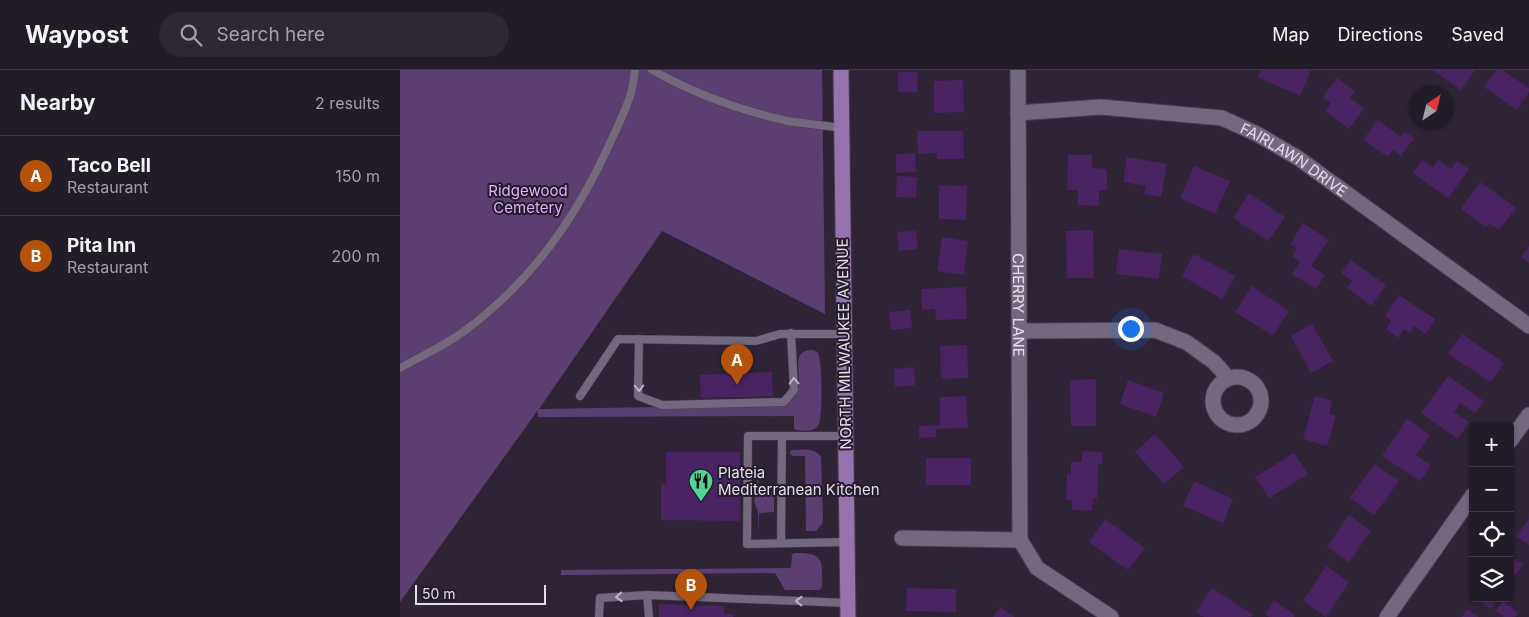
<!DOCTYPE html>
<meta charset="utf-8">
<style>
body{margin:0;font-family:Inter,sans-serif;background:#2e2834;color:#f1f3f6}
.controls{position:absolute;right:15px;bottom:15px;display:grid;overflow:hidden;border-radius:5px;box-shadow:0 1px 4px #0004}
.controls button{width:45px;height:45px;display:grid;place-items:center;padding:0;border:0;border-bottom:1px solid #3f3945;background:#221b28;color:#f1f3f6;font:25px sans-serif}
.compass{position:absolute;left:1009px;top:15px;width:45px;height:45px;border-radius:50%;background:#221b28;box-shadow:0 1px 4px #0004;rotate:35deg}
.scale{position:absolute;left:15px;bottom:12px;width:131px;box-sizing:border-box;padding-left:5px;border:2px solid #e4deea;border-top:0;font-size:14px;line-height:18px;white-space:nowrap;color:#e4deea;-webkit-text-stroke:4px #241b2b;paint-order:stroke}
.you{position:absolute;left:730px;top:258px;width:18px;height:18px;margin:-12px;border:4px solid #fff;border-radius:50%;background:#1a73e8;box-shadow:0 0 0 8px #1a73e833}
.badge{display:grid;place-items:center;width:32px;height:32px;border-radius:50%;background:#b45309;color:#fff;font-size:16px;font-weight:700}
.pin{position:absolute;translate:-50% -41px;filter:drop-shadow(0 1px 2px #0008)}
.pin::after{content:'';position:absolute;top:26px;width:18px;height:15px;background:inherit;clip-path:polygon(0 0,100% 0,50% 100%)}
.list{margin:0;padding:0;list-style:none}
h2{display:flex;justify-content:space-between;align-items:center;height:65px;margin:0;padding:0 20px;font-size:21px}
h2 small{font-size:16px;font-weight:400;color:#a2a1a8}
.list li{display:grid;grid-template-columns:32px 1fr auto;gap:15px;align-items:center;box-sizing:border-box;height:80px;padding:0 20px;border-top:1px solid #3f3945}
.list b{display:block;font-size:19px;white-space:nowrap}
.list p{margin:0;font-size:16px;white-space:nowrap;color:#a2a1a8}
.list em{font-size:16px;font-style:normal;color:#a2a1a8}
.icon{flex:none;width:28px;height:28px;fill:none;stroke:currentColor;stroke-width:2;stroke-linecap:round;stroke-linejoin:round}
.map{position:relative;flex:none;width:1129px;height:547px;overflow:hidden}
header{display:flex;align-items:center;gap:30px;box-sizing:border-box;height:70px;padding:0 25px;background:#221b28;border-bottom:1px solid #3f3945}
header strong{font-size:24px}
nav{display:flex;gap:28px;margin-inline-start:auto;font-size:18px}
.search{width:350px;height:45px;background:#2e2834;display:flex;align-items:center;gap:12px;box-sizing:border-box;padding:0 18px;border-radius:28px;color:#a2a1a8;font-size:19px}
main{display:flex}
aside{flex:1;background:#221b28}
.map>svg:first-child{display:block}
</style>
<header>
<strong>Waypost</strong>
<div class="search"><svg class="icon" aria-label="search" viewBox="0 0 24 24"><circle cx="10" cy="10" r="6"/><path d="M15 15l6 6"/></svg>Search here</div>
<nav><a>Map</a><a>Directions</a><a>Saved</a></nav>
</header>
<main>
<aside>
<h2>Nearby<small>2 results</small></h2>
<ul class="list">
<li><span class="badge">A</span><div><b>Taco Bell</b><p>Restaurant</p></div><em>150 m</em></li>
<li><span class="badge">B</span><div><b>Pita Inn</b><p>Restaurant</p></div><em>200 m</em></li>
</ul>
</aside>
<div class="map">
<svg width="1129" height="547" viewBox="0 0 1129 547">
<rect width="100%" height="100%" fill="#2e2436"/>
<g fill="#5c3f72">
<path d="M 0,0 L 422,0 L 425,244 L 262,161 L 139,339 L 383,335 C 417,322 380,279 414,280 C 417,282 418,282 419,286 C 422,294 423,349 418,356 C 413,362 404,361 396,360 L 394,358 L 394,346 L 138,347 L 138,340 L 0,532 Z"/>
<path d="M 391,380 C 402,380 414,377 421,387 L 423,449 L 422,454 L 416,461 L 406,461 L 405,386 L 393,386 L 390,384 Z"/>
<polygon points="357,390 359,421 374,421 374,442 359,443 359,464 358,442 354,431 357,422"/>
<path d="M 394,483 C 411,483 423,483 422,503 C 422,508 423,514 421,519 L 418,520 L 385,520 L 375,503 L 161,505 L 161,500 L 391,498 L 392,485 Z"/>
</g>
<g fill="#4a2363">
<polygon points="861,0 909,0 911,1 900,26 858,7"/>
<polygon points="1032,0 1075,0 1061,20"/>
<polygon points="1096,0 1102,0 1129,18 1129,22 1117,40 1084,17"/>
<polygon points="498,2 518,2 517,22 498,22"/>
<polygon points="937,8 955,22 950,28 964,39 949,59 925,41 931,33 923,27"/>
<polygon points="563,10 564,42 534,43 534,11"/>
<polygon points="978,50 1001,67 1005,62 1014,68 1001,86 993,80 988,87 963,70"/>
<polygon points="517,61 563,61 564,89 537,89 537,83 518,84"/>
<polygon points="515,83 516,102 496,103 496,84"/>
<polygon points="668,85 692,85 692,98 707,99 707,120 699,120 699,136 678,135 678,120 667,120"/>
<polygon points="727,87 767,94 761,127 744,124 746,116 723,112"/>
<polygon points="1022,90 1033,97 1038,90 1051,99 1057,91 1069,99 1048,128 1013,103"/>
<polygon points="794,96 830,111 815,144 780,128"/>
<polygon points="497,106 517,107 516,128 496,127"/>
<polygon points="1080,112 1116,138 1099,160 1089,153 1086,157 1061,139"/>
<polygon points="539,115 567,116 566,150 539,149"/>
<polygon points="849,123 885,147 868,171 833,148"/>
<polygon points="903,153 929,170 911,196 925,205 916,219 892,204 900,192 892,187 897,178 890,174"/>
<polygon points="693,160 694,208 667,208 666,161"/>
<polygon points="516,161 518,179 499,181 497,162"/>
<polygon points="542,167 568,171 564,205 537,201"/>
<polygon points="1129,176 1129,193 1121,187"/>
<polygon points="719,179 762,184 759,209 716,204"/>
<polygon points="794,184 835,206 822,229 782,206"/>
<polygon points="951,190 986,215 971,236 947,218 952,211 941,203"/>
<polygon points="852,216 889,241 873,266 835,242"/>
<polygon points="566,217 567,249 536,250 535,239 522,240 521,219"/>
<polygon points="999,225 1035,249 1026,264 1014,256 1010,263 1004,259 998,268 986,259 991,251 985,246"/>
<polygon points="510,240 512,258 491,260 489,242"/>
<polygon points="912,254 933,291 911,303 891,266"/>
<polygon points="1062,264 1104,293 1091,312 1048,284"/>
<polygon points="567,275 568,308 541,309 540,276"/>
<polygon points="514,297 515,315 495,317 494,299"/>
<polygon points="372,302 373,326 301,328 300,305"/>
<polygon points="1048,306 1084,331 1075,343 1060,333 1054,342 1069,352 1058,369 1021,343"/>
<polygon points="696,309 696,356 671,356 670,310"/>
<polygon points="728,310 764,323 756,347 720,334"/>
<polygon points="566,326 568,358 536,359 536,367 519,368 519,356 540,355 540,327"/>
<polygon points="915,326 932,331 929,344 936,346 927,376 903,369"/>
<polygon points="1007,349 1030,365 1016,385 1031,395 1020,411 982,386"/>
<polygon points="755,364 784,397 764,414 735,382"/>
<polygon points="682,381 703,382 702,394 698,394 697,429 693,428 692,441 672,440 672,430 666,430 667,404 671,404 671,392 682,392"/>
<polygon points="266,382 340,382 340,451 261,450 261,414 266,414"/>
<polygon points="894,383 908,404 869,428 855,407"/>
<rect x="526" y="388" width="45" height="27"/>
<polygon points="975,394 999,411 974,445 950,428"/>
<polygon points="794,411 833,429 823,453 783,436"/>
<polygon points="949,445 971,461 949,492 927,477"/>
<polygon points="705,449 745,478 728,500 689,472"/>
<polygon points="1129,449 1129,475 1116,466"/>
<polygon points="1110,486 1123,494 1110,512"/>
<polygon points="926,496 949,512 926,547 903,531"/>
<polygon points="507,518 556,519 556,542 506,541"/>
<polygon points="812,518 853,545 851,547 804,547 796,542"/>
<polygon points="1076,528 1099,528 1091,539"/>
<polygon points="874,530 895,545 894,547 869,547 865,544"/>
<polygon points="1103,531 1118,543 1115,547 1104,547 1096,541"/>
<polygon points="259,534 324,536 324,544 333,544 333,547 259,547"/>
<polygon points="600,537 615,547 593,547"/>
<polygon points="1067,539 1079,547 1062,547"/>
</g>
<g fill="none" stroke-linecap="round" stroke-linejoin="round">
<defs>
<g id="lane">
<path d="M 252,0 C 293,23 342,41 388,51 C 405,54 424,55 441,58"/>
<polyline points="239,269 238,326 262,335 384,332 394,320 391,263"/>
<path d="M 0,298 C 21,286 44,276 63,262 C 130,213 175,150 209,75 C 217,58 226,40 231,23 C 233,15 234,7 235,0"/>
<polyline points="180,326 218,269 356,271 380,264 445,264"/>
<polyline points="446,366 348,366 347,474 447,472"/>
<polyline points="381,473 382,366"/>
<polyline points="247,525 249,547"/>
<polyline points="199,547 200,528 247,525 448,533"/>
</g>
<g id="street">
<path id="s1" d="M 618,0 L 620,470"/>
<path id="s2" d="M 618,43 L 701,37 L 822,48 L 857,64 L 898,88 L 1129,256"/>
<polyline points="620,261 755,260 786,272 814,292 828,308"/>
<circle cx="837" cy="331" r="24"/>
<polyline points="1110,371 1129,345"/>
<polyline points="502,468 620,470 637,498 711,547"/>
<polyline points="987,547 1073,425"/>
</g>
<polyline id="primary" points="441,0 448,547"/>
</defs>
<use href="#lane" stroke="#473f4e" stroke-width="9"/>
<use href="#street" stroke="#473f4e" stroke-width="17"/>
<use href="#primary" stroke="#473f4e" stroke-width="17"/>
<use href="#lane" stroke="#73687d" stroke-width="8"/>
<use href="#street" stroke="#73687d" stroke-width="15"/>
<use href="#primary" stroke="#9573ae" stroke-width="15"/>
</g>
<defs><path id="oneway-chevron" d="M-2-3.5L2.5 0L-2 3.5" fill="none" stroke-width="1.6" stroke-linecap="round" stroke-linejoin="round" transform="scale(1.25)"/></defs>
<g stroke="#bcb5c4">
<use href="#oneway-chevron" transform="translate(394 311) rotate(-92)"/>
<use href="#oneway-chevron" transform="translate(239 318) rotate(90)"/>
<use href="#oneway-chevron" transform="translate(219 527) rotate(176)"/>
<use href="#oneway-chevron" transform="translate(399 531) rotate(-178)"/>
</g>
<defs>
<symbol id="restaurant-pin" viewBox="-11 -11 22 30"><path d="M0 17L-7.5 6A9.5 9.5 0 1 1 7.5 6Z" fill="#53d396" stroke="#241b2b"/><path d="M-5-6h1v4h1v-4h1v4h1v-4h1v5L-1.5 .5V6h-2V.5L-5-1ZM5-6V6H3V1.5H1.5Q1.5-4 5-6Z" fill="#111"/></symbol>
</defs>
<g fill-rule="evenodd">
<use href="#restaurant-pin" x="287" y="397" width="28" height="38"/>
</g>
<g text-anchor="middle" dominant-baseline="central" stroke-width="4" stroke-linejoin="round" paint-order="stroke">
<g font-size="15" fill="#e4deea" stroke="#241b2b">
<text stroke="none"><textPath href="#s2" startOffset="288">FAIRLAWN DRIVE</textPath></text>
<text stroke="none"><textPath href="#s1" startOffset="235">CHERRY LANE</textPath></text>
<text transform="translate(444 274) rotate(-91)">NORTH MILWAUKEE AVENUE</text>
</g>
<g font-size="15" fill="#ddb2ff" stroke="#241b2b">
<text x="128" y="120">Ridgewood<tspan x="128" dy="17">Cemetery</tspan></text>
</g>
<g font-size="15" fill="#e4deea" stroke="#241b2b" text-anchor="start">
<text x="318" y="402">Plateia<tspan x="318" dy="17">Mediterranean Kitchen</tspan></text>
</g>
</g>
</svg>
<div class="controls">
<button>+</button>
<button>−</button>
<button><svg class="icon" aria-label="locate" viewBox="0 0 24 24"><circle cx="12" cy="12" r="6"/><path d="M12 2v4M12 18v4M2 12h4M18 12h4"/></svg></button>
<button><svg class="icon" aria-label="layers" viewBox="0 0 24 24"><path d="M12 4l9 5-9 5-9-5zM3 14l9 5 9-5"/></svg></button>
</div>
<svg class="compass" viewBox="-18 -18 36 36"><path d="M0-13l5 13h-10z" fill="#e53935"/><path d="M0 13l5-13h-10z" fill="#a2a1a8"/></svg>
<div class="scale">50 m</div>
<div class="you"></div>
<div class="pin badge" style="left:337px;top:315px">A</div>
<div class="pin badge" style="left:291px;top:540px">B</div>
</div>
</main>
